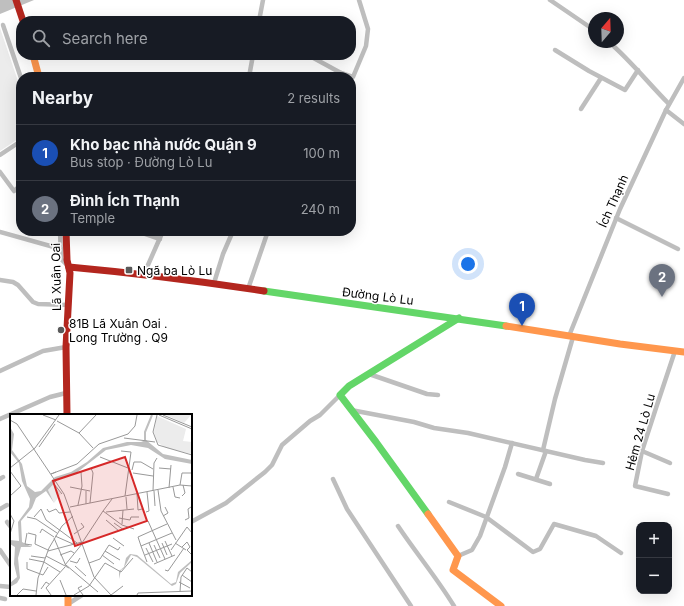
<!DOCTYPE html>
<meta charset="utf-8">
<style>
body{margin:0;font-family:Inter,sans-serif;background:#20242c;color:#f1f3f6}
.controls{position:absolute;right:12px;bottom:12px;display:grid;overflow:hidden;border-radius:8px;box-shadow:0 4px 16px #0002}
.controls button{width:36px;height:36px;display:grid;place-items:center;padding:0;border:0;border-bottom:1px solid #363941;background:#171b24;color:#f1f3f6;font:20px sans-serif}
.compass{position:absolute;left:588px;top:12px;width:36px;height:36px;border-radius:50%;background:#171b24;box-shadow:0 4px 16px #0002;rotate:19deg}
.you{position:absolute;left:468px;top:264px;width:14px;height:14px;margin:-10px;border:3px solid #fff;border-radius:50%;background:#1a73e8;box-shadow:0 0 0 6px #1a73e833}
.badge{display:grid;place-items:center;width:26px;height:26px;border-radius:50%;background:#1a73e8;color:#fff;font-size:13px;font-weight:700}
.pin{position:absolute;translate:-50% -33px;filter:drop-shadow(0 1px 2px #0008)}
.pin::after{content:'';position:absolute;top:21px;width:14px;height:12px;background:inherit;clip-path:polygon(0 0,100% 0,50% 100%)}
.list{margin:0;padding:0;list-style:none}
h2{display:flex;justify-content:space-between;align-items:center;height:52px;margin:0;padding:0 16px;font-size:17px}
h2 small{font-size:13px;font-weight:400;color:#9ea1a6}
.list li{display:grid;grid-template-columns:26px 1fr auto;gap:12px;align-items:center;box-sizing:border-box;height:56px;padding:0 16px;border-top:1px solid #363941}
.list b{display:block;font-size:15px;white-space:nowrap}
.list p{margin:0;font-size:13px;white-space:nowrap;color:#9ea1a6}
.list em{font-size:13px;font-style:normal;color:#9ea1a6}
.icon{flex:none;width:22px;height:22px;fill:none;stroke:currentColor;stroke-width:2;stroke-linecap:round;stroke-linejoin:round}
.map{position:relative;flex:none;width:684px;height:606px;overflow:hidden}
.search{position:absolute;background:#171b24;box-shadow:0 4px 16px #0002;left:16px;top:16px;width:340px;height:44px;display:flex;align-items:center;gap:10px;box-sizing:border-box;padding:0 14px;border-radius:16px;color:#9ea1a6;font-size:15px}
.panel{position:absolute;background:#171b24;box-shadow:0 4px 16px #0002;left:16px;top:72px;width:340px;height:164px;border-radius:16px}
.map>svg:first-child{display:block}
</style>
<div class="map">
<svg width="684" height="606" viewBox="0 0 684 606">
<rect width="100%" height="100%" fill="#fff"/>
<polygon fill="#ececec" points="0,28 21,90 21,137 0,151"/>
<polygon fill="#bfbfbf" points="0,0 34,0 0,14"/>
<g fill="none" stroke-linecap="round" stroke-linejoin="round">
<g stroke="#bebebe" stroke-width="4.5">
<polyline points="550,0 594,30"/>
<polyline points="259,21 263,0"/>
<polyline points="3,25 21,78"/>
<path d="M 609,42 C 631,61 649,84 669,104"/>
<polyline points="555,50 589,71 625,90 638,70"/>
<polyline points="308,55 341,73"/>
<polyline points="249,77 253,55"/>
<polyline points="339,77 341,73 353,77 366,46 368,29 359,0"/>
<polyline points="581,109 601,78"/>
<polyline points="666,110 684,124"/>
<polyline points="0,155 21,141"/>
<polyline points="0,172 14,191 21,185"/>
<polyline points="616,218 678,249"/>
<polyline points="60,231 61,259 68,266"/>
<polyline points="137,231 160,239"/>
<polyline points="0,232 61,249"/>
<polyline points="144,274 163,231"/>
<polyline points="0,280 13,282 18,285 33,302 38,304 69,305"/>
<polyline points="214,283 223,254 233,231"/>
<polyline points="248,289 268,231"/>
<polyline points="569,336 620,209 666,110 684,78"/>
<polyline points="0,371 43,351 66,347"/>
<polyline points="369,374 427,394 438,395"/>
<polyline points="351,410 414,422 434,428 468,433 585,460 603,463"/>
<polyline points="0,419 50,397 66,393"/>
<polyline points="543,450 555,399 573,337"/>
<polyline points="642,451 670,463"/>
<polyline points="518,474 550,484"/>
<polyline points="0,479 3,477"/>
<polyline points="333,479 347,509 411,606"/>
<polyline points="536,479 546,451"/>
<polyline points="668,494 635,486 642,451 656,408 675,351"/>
<polyline points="449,502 486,517 533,552 540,549 554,524 596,536 621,553"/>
<polyline points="0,509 7,505"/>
<polyline points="7,522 11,527"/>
<polyline points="191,522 226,503 265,472 272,465 282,445 310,421 320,415 340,395"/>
<path d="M 398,526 C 416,553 437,578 454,606"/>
<polyline points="0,550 11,566"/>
<polyline points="458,556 472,550 480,536 505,467 512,443"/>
<polyline points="0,586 11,587"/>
<polyline points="0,598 5,599"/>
<polyline points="68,604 82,595"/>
</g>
<g stroke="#63d668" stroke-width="7">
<polyline points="264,291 506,326"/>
<polyline points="428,514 376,442 340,395 349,386 459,318"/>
</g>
<g stroke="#ff974d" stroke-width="7">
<polyline points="33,55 39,77"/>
<polyline points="506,326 620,344 684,352"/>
<polyline points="428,514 458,556 453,570 501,606"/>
<polyline points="68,595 68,606"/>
</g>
<g stroke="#b3261e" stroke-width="7">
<polyline points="16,0 23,21"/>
<polyline points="66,231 67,260 70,273 66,347 67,415"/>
<path d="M 69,267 C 135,273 199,281 264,291"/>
</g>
</g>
<g fill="#595959" stroke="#fff" stroke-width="1.5">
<rect x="125" y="266" width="8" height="8" rx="2"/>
<circle cx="61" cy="330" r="4"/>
</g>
<g text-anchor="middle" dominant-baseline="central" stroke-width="3" stroke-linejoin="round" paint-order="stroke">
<g font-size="12" fill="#000" stroke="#fff">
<text transform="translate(613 201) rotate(-66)">Ích Thạnh</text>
<text transform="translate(56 277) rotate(-91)">Lã Xuân Oai</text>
<text transform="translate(378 296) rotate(7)">Đường Lò Lu</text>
<text transform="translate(640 432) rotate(-74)">Hẻm 24 Lò Lu</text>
</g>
<g font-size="12" fill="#000" stroke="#fff" text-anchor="start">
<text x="137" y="270">Ngã ba Lò Lu</text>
<text x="69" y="323">81B Lã Xuân Oai .<tspan x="69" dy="14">Long Trường . Q9</tspan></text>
</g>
</g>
<g transform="translate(10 414)">
<rect width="182" height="182" fill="#fff"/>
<path d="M 156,1 L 181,1 L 174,9 ZM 147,2 L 176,15 L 173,27 L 182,28 L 182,40 L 156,34 L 147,28 L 144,18 ZM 43,70 L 51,80 L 44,89 L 38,76 Z" fill="#ececec"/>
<path d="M 0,1 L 0,13 L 4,20 L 2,36 L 12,50 L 17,72 L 25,78 L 31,77 L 45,63 L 61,58 L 77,48 L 93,34 L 117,28 L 131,28 L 136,26 L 153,40 L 182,46 L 182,50 L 155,45 L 138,34 L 121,31 L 96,36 L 65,60 L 47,66 L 38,76 L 44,89 L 36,77 L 26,84 L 22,94 L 11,107 L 12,128 L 22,133 L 11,133 L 8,144 L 10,164 L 7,169 L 0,173 L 0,169 L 7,163 L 4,150 L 5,133 L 0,130 L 0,126 L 9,127 L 8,108 L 19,93 L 20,85 L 12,67 L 9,49 L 0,38 ZM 120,140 L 127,141 L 161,170 L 166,168 L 168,158 L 182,146 L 182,148 L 170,159 L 166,170 L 162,172 L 127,143 L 121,141 L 114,154 L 111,156 L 109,165 L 109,157 L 114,153 L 116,144 Z" fill="#bfbfbf"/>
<path fill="none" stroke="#bfbfbf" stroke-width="2" d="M 135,29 L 135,18 L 142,1"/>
<path fill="none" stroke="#999" stroke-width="1" d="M 33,1 L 46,6M 147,1 L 143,18 L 148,31 L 182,41M 149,1 L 182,15M 153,1 L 182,13M 0,6 L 7,10 L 54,80 L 84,163 L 101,181M 47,7 L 69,19 L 83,34M 69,19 L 86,1M 114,24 L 145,28M 29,33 L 45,10M 111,37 L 121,38 L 115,82M 90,43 L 118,54M 0,54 L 25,34 L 49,1M 149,54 L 161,55M 122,56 L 124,48 L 131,48 L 143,55M 0,57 L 11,72 L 0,82M 46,58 L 41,60 L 67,50 L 89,30 L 118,20 L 125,12 L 127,1M 123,59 L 143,62M 44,70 L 52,80M 170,71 L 172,59 L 182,59M 60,73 L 80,77M 163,73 L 165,83 L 170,84M 159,74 L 161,51M 148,76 L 151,97 L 166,126M 143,77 L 144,49 L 147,44M 144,77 L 145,92M 182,77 L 182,98M 127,80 L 128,96 L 132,95M 172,82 L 175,79 L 173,71M 116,83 L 117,95M 102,85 L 93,97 L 112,111 L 124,115M 80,89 L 83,59 L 81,54M 76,90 L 76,77M 68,91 L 72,72 L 71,58M 60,93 L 170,71 L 182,72M 37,95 L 39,98 L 46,95 L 49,99 L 60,98M 96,98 L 124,95M 136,98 L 139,97 L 137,78M 0,100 L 4,107 L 0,120M 153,102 L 158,99 L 155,93M 17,103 L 26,105 L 47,119M 24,103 L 31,95 L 36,106 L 67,129M 109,104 L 120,106 L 121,103 L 129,103M 96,106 L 109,117M 175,106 L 179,104 L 178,95 L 181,93M 138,107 L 155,145M 104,109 L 114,116M 112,110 L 113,96M 17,119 L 15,130 L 22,131M 18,119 L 26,121 L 25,130 L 38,136M 30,119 L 32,115 L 44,123M 64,120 L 74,113 L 71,109M 45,122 L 63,130M 44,124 L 56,152M 103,124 L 114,132M 155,127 L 162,142M 72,129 L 93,97M 139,129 L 147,148M 152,129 L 157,141M 165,129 L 176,136M 144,131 L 150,144M 131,132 L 128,123 L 157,110M 172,133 L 177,128 L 180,133 L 177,136 L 181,140M 136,134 L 143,148M 161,136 L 177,113 L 182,119M 38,137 L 72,128M 95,137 L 110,146M 50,141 L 61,137 L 64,139M 92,141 L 104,150M 135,141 L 162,130M 21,142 L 35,144M 36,142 L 59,154M 19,145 L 34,148 L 50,158M 60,147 L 67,149 L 70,144M 17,148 L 17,155 L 33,161 L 38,153M 137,148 L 131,132 L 162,119M 79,149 L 90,145 L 99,131 L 108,136 L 110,133M 144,150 L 165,141M 55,151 L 72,130M 56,151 L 88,178M 65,152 L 76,162M 155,156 L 158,157 L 174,134M 172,161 L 182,168M 50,166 L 56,181M 169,168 L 180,174M 72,172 L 68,174 L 73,181M 31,175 L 36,168 L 39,170M 170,178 L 171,163 L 177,154 L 182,158M 7,181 L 13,175 L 26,177M 26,181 L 28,164 L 39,134 L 52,112 L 63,102M 41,181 L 36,174 L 55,153M 64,181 L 79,172 L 95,149 L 111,158 L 123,144M 101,181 L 113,172M 127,181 L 128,179 L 182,177"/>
<path fill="#d62828" fill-opacity="0.15" stroke="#d62828" stroke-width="2" d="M 115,43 L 137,107 L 65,132 L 43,67 Z"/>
<rect width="182" height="182" fill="none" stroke="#000" stroke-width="2"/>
</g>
</svg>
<div class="controls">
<button>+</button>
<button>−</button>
</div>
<svg class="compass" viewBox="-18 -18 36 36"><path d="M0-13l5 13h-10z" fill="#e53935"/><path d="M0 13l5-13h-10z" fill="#9ea1a6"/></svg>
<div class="you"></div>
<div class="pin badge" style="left:522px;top:326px;background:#1a4fb4">1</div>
<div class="pin badge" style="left:662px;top:297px;background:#6b7280">2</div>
<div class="search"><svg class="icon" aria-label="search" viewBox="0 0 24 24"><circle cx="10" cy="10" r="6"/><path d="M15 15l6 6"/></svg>Search here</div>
<section class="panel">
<h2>Nearby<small>2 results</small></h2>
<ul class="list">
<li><span class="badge" style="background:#1a4fb4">1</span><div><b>Kho bạc nhà nước Quận 9</b><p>Bus stop · Đường Lò Lu</p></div><em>100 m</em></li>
<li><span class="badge" style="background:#6b7280">2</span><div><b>Đình Ích Thạnh</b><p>Temple</p></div><em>240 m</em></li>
</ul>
</section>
</div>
